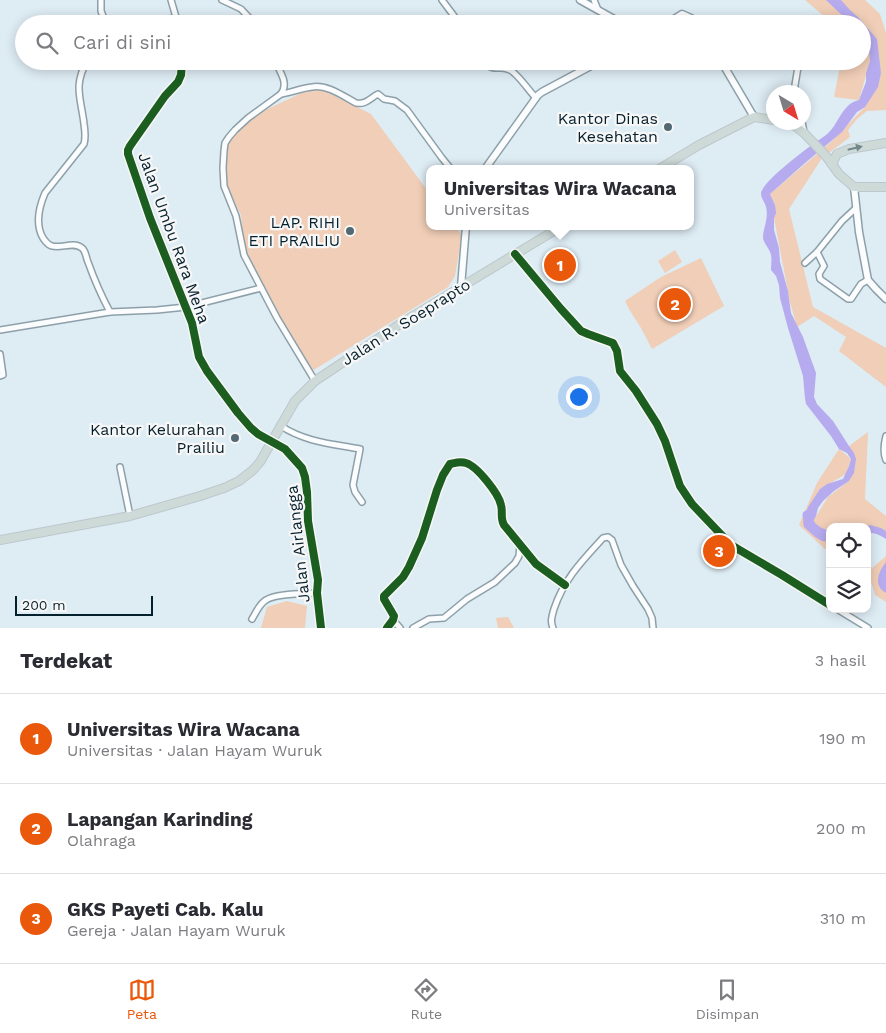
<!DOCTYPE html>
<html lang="id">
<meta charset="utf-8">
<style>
body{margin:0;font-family:"Work Sans",sans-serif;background:#f7f7f7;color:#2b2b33}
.controls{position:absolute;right:15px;bottom:15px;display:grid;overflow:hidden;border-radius:10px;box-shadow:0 2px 12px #0003}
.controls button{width:45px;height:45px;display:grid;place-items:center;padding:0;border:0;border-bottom:1px solid #e1e1e2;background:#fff;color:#2b2b33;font:25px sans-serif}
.compass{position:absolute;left:766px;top:85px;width:45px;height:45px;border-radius:50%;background:#fff;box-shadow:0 2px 12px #0003;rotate:142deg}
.scale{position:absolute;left:15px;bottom:12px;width:138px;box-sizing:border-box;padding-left:5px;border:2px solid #06212e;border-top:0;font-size:14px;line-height:18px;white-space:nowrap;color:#06212e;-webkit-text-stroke:4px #f7f7f7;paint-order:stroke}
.you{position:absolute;left:578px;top:396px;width:18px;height:18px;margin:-12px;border:4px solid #fff;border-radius:50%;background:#1a73e8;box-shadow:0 0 0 8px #1a73e833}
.badge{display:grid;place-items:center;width:32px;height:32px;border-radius:50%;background:#ea580c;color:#fff;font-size:16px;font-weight:700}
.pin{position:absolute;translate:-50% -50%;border:2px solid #fff;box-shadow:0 1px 5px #0006}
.popup{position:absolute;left:426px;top:165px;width:268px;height:65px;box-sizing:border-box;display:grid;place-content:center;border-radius:10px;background:#fff;filter:drop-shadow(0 1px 4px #0005);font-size:16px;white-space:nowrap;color:#7c7c81}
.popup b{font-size:19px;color:#2b2b33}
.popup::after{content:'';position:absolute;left:50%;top:100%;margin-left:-10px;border:10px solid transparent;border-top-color:#fff}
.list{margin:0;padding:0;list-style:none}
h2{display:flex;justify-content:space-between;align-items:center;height:65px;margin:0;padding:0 20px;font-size:21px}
h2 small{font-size:16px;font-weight:400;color:#7c7c81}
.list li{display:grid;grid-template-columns:32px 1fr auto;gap:15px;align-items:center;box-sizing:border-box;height:90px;padding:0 20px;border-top:1px solid #e1e1e2}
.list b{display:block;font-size:19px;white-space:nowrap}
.list p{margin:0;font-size:16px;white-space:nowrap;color:#7c7c81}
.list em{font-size:16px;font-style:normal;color:#7c7c81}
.icon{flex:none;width:28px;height:28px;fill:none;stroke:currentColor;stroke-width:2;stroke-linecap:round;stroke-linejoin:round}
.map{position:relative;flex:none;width:886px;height:628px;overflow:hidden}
.search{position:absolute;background:#fff;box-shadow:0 2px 12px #0003;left:15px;right:15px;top:15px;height:55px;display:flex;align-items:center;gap:12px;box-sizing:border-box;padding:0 18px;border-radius:28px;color:#7c7c81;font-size:19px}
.sheet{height:335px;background:#fff}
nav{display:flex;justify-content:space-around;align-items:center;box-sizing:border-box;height:70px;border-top:1px solid #e1e1e2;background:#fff;font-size:14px;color:#7c7c81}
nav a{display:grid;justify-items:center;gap:2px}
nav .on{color:#ea580c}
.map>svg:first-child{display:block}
</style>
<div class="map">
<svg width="886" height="628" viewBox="0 0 886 628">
<rect width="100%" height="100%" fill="#deecf4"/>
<g fill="#f0ceb7">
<polygon points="805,0 827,0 850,24 828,24 825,17"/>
<polygon points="839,0 865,0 880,14 886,33 886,110 867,111 857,119 848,130 850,137 822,158 789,209 813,307 886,348 886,387 839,351 846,337 814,316 797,327 790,302 774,218 775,205 770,194 831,142 865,107 877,39"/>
<polygon points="862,37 868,43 870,61 859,100 834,97 841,61 862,61"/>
<polygon points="310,89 321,89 371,114 430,194 430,226 455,226 462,235 455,276 448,287 312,371 281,319 252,267 243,247 241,215 231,196 226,188 226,166 228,142 233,136 259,113"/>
<polygon points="675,250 682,262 665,273 658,261"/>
<polygon points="701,258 724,306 652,349 641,328 629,309 625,301 661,277"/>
<polygon points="868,432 865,499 886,516 886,531 867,527 830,527 830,533 826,534 813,521 828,497 849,481 855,467 849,446"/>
<polygon points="839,449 851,459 846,474 820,489 803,522 830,541 830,548 825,549 799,525 817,483"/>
<polygon points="886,555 886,566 880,575 886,592 886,602 875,595 870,578 867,576 867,564 872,568 885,557"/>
<polygon points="287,601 307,606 305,628 261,628 267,607"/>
<polygon points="508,617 514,628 498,628 496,618"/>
</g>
<g fill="#b6abee">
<path d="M 826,0 L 841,0 L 850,10 L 858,17 L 877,39 L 881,73 L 878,87 L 865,107 L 857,112 L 842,132 L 805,163 L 770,194 L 775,205 L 776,213 L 774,218 L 774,230 L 779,248 L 780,262 L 788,291 L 791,313 L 803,337 L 816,373 L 814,397 L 817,404 L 833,421 L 849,446 L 854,453 L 856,459 L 854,473 L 849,481 L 834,491 L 823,501 L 818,508 L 816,516 L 811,525 C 814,531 824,534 830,534 L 830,542 L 822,541 L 815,537 L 804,527 L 803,522 L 808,507 L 820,489 L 827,484 L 843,479 L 849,466 L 851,459 L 847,453 L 839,449 L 831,436 L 806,404 L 805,398 L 803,376 L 788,328 L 780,298 L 779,285 L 776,276 L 771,270 C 771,265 772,260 771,255 C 770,249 764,244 763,238 C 763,228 769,218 766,207 C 765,202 761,199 761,193 C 763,180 814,143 826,135 C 839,125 841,104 859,100 L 866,82 L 866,73 L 870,61 L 868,43 L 862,35 L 862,24 L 851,24 Z"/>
<path d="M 870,525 L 881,528 L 886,531 L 886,539 C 879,535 875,532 867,534 L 867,527 L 858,527 Z"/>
<path d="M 886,562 C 886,573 886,583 886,593 C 873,586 878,572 886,562 Z"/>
</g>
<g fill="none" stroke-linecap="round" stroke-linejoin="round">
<path stroke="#b6abee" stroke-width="9" d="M 807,515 C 808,526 819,534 830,535"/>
<defs>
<g id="minor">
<polyline points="101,0 101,11 106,24"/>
<polyline points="171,0 178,24"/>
<polyline points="222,0 241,9 255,24"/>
<polyline points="442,0 460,24"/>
<polyline points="594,0 598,10"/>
<polyline points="115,24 126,20 140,24"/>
<polyline points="154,24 176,17"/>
<path d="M 87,61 C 73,86 81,98 84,124 C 85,131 86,137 84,144 L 45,193 C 39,207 35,224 43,238 C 45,241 48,245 52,246 C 61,249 73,241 82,248 C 86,251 86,258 88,262 C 94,279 101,295 110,312"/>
<polyline points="182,61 181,75 178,82 165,96 130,146 128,150 128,154 150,218 192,323 199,357 207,371 238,413 251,428 258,434 285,449 302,468 305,477 307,492 308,521 318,580 317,593 321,628"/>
<path d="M 275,61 C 280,72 289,83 281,94 L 248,118 L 235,130 L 229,137 L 225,143 L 224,151 L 223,168 L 224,186 L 236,216 L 244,255 L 277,318 L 315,381"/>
<path d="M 484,61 C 494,74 499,64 510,70 C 518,74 529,91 536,98"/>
<polyline points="795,92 795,85 799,61"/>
<path d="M 281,94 C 291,93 301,88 312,87 C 327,84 343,96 356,103 C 366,105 370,98 378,94 L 384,99 L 395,101 L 407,110 L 442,158 L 451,169"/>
<polyline points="802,122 804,132"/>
<polyline points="817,252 824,266 819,274 820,279 848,299 851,299 861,284 868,280"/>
<polyline points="515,254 561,309 581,331 588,334 613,343 617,351 620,371 636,391 657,424 665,441 680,486 692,504 731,545 782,575 830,605"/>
<polyline points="805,263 817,252 842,221 856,208"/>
<polyline points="0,330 110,312 157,310 186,307 261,288"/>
<polyline points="0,354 3,375 0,376"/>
<path d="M 281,426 C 305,442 333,444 360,449 L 353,485 L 355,492 L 362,502"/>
<path d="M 886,436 C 884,444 883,453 886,460"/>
<polyline points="120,467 130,516"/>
<polyline points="837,609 868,628"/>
<path d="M 252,619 C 256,613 259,604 266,600 C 276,593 305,594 317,593"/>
<polyline points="393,620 400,628"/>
<path d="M 387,628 L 393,620 L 394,616 L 384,599 L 384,596 L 403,577 L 409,567 L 422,538 L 437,490 L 443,475 L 450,464 C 455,463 460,461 466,463 C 477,466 499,494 501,505 C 503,512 500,518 504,525 L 536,564 L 565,585"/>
<polyline points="413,628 429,619 444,618 467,599 495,582 515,563 519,556 520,545"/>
<path d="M 553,628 C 550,621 552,616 554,609 C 564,579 582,561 603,538 L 608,537 L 612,540 L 621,565 L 633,586 L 648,609 L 652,618 L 653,628"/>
</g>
<g id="tertiary">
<polyline points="580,0 623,24"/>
<polyline points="666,24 682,14 691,18 696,24"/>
<polyline points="721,61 754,117"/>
<polyline points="485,169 538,95 542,92 600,61"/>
<polyline points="854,187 859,232 868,280 876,289 886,299"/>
<polyline points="461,287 466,226"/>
</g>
<g id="trunk">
<polyline points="783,122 795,126 804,133 826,156 839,174 854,187 886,187"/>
<polyline points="832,164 837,154 849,149 886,143"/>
<polyline points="659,169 699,145 754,117 774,120"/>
<polyline points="0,540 130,516 200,496 224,488 239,481 253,470 260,462 295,401 315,381 403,322 562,226"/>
</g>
</defs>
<use href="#minor" stroke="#8da0a9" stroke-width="8"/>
<use href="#tertiary" stroke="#8da0a9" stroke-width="9"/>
<use href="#trunk" stroke="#bdc7cd" stroke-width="10"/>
<use href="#minor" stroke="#fafcfd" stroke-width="5"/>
<use href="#tertiary" stroke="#fafcfd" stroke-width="6"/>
<use href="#trunk" stroke="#cedad8" stroke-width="8"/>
<defs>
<g id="cycleway">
<polyline points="182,61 181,75 178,82 165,96 130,146 128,150 128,154 150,218 192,323 199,357 207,371 238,413 251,428 258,434 285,449 302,468 305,477 307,492 308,521 318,580 317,593 321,628"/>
<polyline points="515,254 561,309 581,331 588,334 613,343 617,351 620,371 636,391 657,424 665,441 680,486 692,504 731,545 782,575 830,605"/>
<path d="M 387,628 L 393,620 L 394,616 L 384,599 L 384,596 L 403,577 L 409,567 L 422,538 L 437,490 L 443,475 L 450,464 C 455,463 460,461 466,463 C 477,466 499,494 501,505 C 503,512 500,518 504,525 L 536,564 L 565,585"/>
</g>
</defs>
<use href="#cycleway" stroke="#f7f7f7" stroke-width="11"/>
<use href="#cycleway" stroke="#1b5e20" stroke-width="8"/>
</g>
<defs><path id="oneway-solid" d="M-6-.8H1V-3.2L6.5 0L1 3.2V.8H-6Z" transform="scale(1.25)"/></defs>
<use fill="#74878c" href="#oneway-solid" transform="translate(855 148) rotate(-13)"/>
<g fill="#526873" stroke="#f7f7f7" stroke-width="2">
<circle cx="668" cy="127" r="5"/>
<circle cx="350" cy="231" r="5"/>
<circle cx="235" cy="438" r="5"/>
</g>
<g text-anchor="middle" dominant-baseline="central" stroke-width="4.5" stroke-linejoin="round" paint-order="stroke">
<g font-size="16" fill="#06212e" stroke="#f7f7f7" text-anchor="end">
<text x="658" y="118">Kantor Dinas<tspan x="658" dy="18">Kesehatan</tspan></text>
<text x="340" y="222">LAP. RIHI<tspan x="340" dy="18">ETI PRAILIU</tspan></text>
<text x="225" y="429">Kantor Kelurahan<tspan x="225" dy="18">Prailiu</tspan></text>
</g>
<g font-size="16" fill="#06212e" stroke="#f7f7f7">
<text transform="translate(174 238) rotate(70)">Jalan Umbu Rara Meha</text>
<text transform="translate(406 322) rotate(-32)">Jalan R. Soeprapto</text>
<text transform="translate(298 544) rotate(-96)">Jalan Airlangga</text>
</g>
</g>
</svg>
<div class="controls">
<button><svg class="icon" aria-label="locate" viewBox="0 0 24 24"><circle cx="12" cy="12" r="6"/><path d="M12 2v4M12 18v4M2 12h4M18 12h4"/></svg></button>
<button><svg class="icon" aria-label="layers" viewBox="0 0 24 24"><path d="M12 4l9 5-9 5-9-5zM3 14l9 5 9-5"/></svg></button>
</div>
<svg class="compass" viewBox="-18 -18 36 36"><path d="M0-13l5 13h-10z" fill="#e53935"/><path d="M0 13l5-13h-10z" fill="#7c7c81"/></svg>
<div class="scale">200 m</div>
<div class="you"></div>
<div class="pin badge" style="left:560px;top:265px">1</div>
<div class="popup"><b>Universitas Wira Wacana</b>Universitas</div>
<div class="pin badge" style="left:675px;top:304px">2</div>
<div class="pin badge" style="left:719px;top:551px">3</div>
<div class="search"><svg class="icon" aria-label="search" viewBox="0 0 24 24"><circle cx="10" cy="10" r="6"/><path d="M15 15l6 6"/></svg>Cari di sini</div>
</div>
<section class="sheet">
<h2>Terdekat<small>3 hasil</small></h2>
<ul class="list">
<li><span class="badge">1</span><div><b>Universitas Wira Wacana</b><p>Universitas · Jalan Hayam Wuruk</p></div><em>190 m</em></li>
<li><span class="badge">2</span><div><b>Lapangan Karinding</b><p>Olahraga</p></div><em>200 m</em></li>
<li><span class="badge">3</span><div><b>GKS Payeti Cab. Kalu</b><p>Gereja · Jalan Hayam Wuruk</p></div><em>310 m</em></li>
</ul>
</section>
<nav>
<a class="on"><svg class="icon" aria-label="map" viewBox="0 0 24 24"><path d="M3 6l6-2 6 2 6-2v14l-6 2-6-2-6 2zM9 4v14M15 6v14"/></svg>Peta</a>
<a><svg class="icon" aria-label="directions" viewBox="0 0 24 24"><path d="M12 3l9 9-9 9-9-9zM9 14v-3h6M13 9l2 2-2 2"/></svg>Rute</a>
<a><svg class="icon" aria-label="saved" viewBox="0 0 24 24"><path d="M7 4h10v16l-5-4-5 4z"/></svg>Disimpan</a>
</nav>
